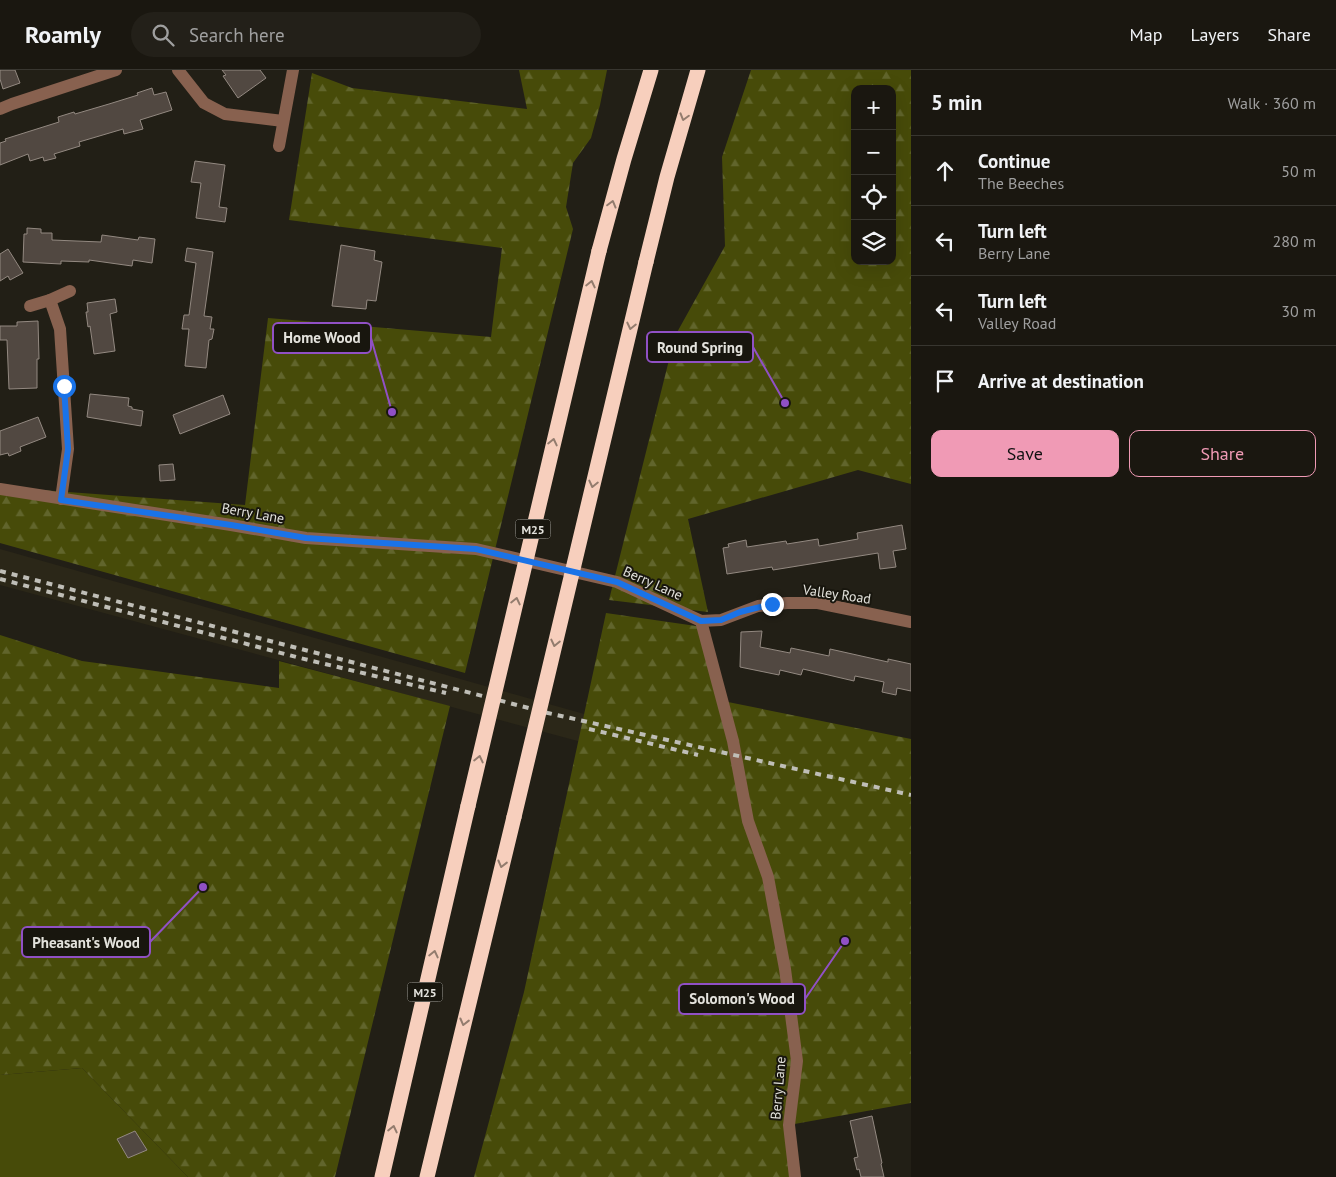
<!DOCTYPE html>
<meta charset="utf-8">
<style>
body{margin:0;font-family:"PT Sans",sans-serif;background:#232019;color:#f1f3f6}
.controls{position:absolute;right:15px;top:15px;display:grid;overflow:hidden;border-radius:10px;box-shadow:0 5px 20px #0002}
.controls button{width:45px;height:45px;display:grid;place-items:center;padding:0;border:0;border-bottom:1px solid #383630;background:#1a1710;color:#f1f3f6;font:25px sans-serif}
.stop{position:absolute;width:15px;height:15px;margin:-11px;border:4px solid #1a73e8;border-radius:50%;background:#fff}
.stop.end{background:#1a73e8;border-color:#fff;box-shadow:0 1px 5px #0008}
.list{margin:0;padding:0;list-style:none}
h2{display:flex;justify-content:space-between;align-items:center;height:65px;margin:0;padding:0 20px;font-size:21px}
h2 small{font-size:16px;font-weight:400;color:#9f9f9f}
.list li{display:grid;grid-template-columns:32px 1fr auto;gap:15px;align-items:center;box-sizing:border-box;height:70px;padding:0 20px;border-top:1px solid #383630}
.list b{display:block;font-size:19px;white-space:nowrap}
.list p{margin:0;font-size:16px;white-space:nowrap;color:#9f9f9f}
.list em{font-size:16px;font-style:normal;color:#9f9f9f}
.actions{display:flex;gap:10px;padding:15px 20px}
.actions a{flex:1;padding:11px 0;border:1px solid #f09ab5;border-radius:10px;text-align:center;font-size:18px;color:#f09ab5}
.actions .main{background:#f09ab5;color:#111}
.icon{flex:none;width:28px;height:28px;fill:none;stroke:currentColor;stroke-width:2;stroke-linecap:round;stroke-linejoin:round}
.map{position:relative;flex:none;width:911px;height:1107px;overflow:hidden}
header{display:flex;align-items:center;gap:30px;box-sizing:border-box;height:70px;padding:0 25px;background:#1a1710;border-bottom:1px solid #383630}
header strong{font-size:24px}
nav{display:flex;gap:28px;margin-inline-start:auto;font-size:18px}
.search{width:350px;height:45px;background:#232019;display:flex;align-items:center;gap:12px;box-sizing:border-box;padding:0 18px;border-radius:28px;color:#9f9f9f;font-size:19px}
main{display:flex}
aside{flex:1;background:#1a1710}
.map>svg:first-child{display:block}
</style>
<header>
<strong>Roamly</strong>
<div class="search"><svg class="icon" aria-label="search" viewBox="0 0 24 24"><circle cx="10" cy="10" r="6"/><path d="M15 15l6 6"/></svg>Search here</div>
<nav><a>Map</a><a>Layers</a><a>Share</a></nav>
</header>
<main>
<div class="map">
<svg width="911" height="1107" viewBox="0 0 911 1107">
<defs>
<pattern id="forest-firs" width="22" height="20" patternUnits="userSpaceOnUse" patternTransform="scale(1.25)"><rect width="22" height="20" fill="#474b09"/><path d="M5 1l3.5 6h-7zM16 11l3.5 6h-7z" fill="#61652c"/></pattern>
</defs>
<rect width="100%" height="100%" fill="#221f16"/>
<polygon fill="#2b2718" points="0,479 634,658 626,684 0,515"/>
<polygon fill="#474b09" points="82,998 188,1107 0,1107 0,1005"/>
<g fill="url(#forest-firs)" fill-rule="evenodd">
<polygon points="519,0 607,0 600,35 591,68 573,93 566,137 573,159 465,603 0,473 0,417 245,435 268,248 491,267 502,178 289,150 312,3 352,18 527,39"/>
<path d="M 751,0 L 911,0 L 911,414 L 858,400 L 688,449 L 708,542 L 609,530 L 675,266 L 725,176 L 722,87 ZM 855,19 L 892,19 L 892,191 L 855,191 Z"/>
<polygon points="606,543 703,557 723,631 911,669 911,1033 789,1055 795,1107 474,1107 524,922"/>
<polygon points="0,565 82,591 279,618 279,591 450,636 335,1107 188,1107 82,998 0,1005"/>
</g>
<g fill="#514841" stroke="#938981">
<polygon points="0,0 15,0 20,13 3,19 0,9"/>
<polygon points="222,0 260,0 266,8 238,28 223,6 226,5"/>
<polygon points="152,18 154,25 166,22 172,40 140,50 143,59 124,64 123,59 79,72 80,76 54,84 56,88 44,91 43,87 30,91 28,84 0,95 0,73 6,71 5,69 59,52 58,47 74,42 75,44 109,34 138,25 137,23"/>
<polygon points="195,91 225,95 219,137 227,138 225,152 196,148 201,113 191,112"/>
<polygon points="27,158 41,159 41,163 52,163 52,170 101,172 102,165 138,170 139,167 155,169 152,193 133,190 132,196 89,190 89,192 61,191 61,194 23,192 24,164 27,164"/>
<polygon points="341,175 375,181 374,190 382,192 376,231 367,230 366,239 332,236"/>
<polygon points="187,178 213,182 204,246 212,247 210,259 214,259 212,269 209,270 206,298 185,296 189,259 182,259 184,245 189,245 196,193 185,191"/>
<polygon points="8,179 23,203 10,210 8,206 0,211 0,184"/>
<polygon points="115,229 117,242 110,244 115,281 94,284 90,256 88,257 86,242 88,242 87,233"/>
<polygon points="38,251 39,289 37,289 37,318 9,319 7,270 0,270 0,256 17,256 17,252"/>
<polygon points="90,324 129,328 128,336 132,337 132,339 143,341 141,356 87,347"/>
<polygon points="223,325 230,344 180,364 173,345"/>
<polygon points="38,347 46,367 20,377 21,381 9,386 8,383 0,385 0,361"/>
<polygon points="173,394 175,410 160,411 159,395"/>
<polygon points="902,455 906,479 893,481 896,497 880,499 878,483 773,500 772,497 727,504 723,478 729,477 728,474 746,470 747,477 786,471 787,474 818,469 819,476 858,469 857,463"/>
<polygon points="762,561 760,577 790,583 791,578 829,586 830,579 888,592 888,589 911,594 911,621 897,618 896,625 882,622 884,612 855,606 854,611 803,599 801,605 780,600 779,605 740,597 741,562"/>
<polygon points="872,1046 882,1093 881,1094 884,1107 861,1107 859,1099 857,1100 854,1088 858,1087 850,1051"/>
<polygon points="135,1061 147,1080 128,1088 117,1069"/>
</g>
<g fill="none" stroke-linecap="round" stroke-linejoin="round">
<g stroke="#88614f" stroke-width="12">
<polyline points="178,0 204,33 225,44 283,51"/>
<polyline points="0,39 12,34 116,0"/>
<polyline points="279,76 293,0"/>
<polyline points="50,230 60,259 68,379 61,429"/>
<polyline points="30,236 50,230 70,221"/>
<polyline points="0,419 231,455 306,468 476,479 617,512 701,551 721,550 758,536 787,533 818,533 911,552"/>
<polyline points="701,551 733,671 748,751 768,807 785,899 797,991 789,1055 795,1107"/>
</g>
<g stroke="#f7cfbd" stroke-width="15">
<polyline points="599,181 624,89 651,0"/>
<polyline points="646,192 667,107 698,0"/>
<polyline points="382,1107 468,736"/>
<polyline points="427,1107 514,747"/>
</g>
<g stroke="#bfbeb7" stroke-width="4" stroke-dasharray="6 6" stroke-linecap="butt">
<polyline points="0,501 548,643 911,725"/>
<polyline points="0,509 300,588 446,623"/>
<polyline points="589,659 698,685"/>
</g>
<g stroke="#f7cfbd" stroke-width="15">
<polyline points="468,736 599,181"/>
<polyline points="514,747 646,192"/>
</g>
</g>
<defs><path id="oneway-chevron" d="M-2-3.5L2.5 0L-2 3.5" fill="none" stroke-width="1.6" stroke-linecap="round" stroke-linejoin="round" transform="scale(1.25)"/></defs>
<g stroke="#937c6e">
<use href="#oneway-chevron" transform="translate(684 47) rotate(106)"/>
<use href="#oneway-chevron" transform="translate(612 134) rotate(-75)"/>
<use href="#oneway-chevron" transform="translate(591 214) rotate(-77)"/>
<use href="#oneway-chevron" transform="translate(631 256) rotate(103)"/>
<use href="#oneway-chevron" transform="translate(553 372) rotate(-77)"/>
<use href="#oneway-chevron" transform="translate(593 414) rotate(103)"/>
<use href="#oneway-chevron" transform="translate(516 531) rotate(-77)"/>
<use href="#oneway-chevron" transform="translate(555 573) rotate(103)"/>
<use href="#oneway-chevron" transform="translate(479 689) rotate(-77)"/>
<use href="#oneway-chevron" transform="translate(502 794) rotate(104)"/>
<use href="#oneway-chevron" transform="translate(434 884) rotate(-77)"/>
<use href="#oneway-chevron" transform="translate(464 952) rotate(104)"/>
<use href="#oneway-chevron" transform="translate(393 1059) rotate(-77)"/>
</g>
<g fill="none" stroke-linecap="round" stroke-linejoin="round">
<polyline stroke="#1a73e8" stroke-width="6" points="64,316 68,379 61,430 231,455 306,468 476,479 617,512 701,551 721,550 740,542 772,534"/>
</g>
<g text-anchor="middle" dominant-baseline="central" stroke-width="4" stroke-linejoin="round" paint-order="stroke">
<g fill="#18160e" stroke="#a6a59e" stroke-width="1">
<rect x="515.5" y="449.5" width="35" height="19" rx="4"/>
<rect x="407.5" y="912.5" width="35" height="19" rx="4"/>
</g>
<g font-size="12" font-weight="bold" fill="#e3e2dc">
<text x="533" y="459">M25</text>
<text x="425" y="922">M25</text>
</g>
<g font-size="14" fill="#e3e2dc" stroke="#18160e">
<text transform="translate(253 443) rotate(10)">Berry Lane</text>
<text transform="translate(653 513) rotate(24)">Berry Lane</text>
<text transform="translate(837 524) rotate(8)">Valley Road</text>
<text transform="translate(778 1018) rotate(-85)">Berry Lane</text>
</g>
</g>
<path fill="none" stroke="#9050c5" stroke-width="2" d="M392 342L371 268M785 333L753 277M203 817L150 872M845 871L805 929"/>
<g fill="#9050c5" stroke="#18160e" stroke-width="2">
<circle cx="392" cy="342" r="5"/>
<circle cx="785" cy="333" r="5"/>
<circle cx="203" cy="817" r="5"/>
<circle cx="845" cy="871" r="5"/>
</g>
<g fill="#18160e" stroke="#9050c5" stroke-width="2">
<rect x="273" y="253" width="98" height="30" rx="5"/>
<rect x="647" y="262" width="106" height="30" rx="5"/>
<rect x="22" y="857" width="128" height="30" rx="5"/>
<rect x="679" y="914" width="126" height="30" rx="5"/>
</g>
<g font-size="15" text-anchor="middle" font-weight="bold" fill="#e3e2dc">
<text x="322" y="273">Home Wood</text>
<text x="700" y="283">Round Spring</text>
<text x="86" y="878">Pheasant's Wood</text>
<text x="742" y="934">Solomon's Wood</text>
</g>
</svg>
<div class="controls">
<button>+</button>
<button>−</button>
<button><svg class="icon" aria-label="locate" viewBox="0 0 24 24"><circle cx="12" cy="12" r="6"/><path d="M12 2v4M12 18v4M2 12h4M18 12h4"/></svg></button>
<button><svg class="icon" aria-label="layers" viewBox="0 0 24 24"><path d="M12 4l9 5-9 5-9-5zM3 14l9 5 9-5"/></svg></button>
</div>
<div class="stop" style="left:64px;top:316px"></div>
<div class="stop end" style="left:772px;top:534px"></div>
</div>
<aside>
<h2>5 min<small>Walk · 360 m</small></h2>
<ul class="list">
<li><svg class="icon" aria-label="ahead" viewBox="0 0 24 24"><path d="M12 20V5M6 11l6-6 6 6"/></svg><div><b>Continue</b><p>The Beeches</p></div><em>50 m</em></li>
<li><svg class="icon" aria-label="left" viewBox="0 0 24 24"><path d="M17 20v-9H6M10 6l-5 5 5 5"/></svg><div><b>Turn left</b><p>Berry Lane</p></div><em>280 m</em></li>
<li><svg class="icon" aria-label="left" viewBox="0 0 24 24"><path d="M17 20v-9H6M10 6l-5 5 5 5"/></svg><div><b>Turn left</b><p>Valley Road</p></div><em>30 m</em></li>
<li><svg class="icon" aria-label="arrive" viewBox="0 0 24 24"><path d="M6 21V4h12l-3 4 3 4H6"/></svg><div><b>Arrive at destination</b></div></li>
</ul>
<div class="actions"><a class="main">Save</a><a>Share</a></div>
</aside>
</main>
